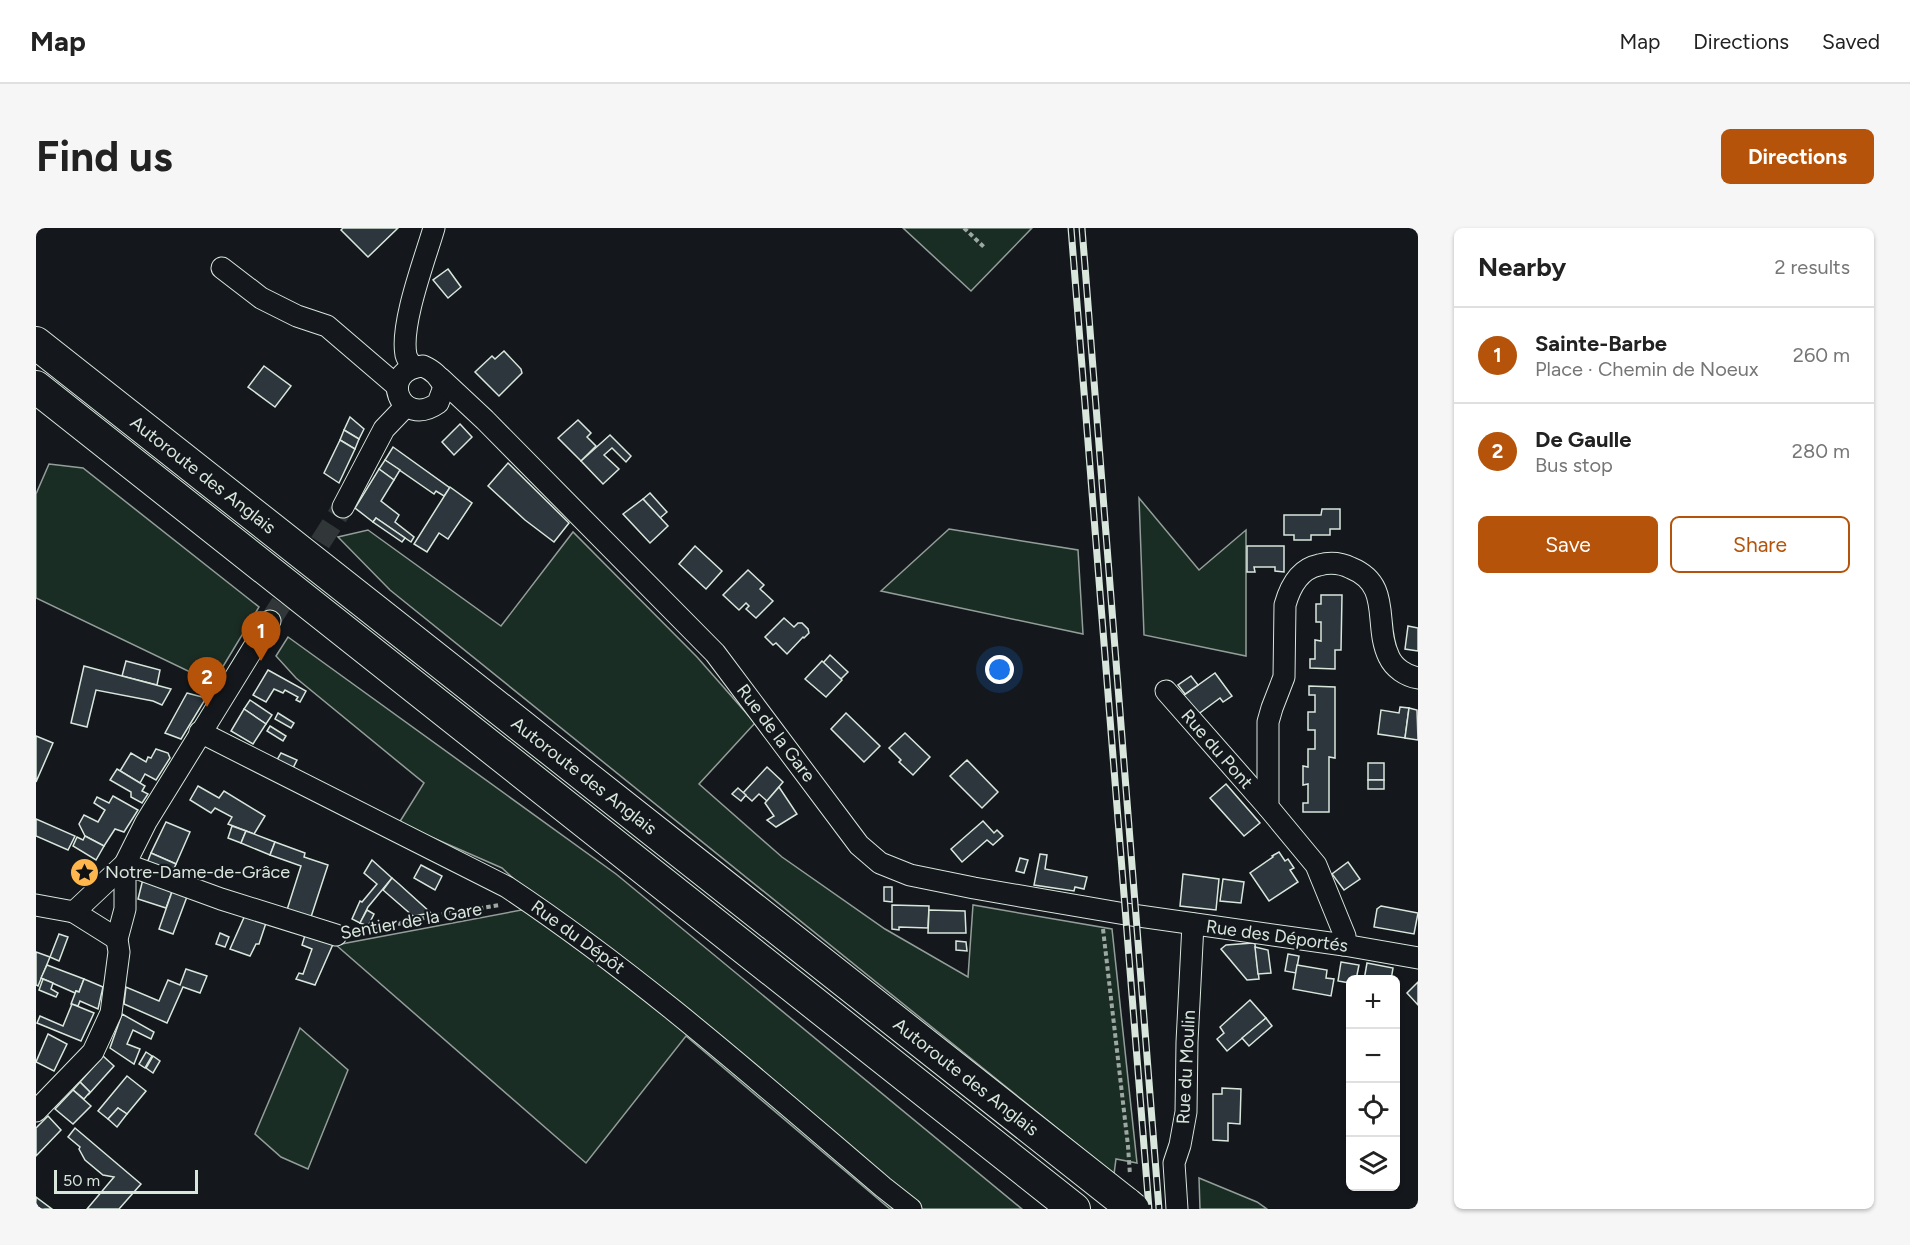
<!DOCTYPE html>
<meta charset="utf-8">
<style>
body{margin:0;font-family:Figtree,sans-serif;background:#f6f6f6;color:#222}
.controls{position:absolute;right:18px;bottom:18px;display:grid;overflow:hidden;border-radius:9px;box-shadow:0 2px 4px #0004}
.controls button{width:54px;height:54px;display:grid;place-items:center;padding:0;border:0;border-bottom:2px solid #e0e0e0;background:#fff;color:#222;font:30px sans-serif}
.scale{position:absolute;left:18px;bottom:15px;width:144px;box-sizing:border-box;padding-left:6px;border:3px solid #d8e6dc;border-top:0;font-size:16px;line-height:21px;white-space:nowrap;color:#d8e6dc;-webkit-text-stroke:4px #14181c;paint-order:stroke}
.you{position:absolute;left:964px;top:442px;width:21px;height:21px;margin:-15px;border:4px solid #fff;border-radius:50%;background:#1a73e8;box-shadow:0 0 0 9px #1a73e833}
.badge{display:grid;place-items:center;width:39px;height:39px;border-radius:50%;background:#b45309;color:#fff;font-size:20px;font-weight:700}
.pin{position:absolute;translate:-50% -50px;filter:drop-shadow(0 2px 3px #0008)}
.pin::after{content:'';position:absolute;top:32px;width:21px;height:18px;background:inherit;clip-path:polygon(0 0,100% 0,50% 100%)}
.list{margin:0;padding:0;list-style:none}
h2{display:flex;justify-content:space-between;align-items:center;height:78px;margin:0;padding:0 24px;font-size:26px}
h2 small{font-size:20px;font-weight:400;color:#767676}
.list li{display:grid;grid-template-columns:39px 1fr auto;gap:18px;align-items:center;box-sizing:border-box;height:96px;padding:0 24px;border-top:2px solid #e0e0e0}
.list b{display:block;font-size:22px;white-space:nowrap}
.list p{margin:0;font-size:20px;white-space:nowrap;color:#767676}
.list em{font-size:20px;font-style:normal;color:#767676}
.actions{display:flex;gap:12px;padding:18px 24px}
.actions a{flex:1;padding:14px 0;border:2px solid #b45309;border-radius:9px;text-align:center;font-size:21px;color:#b45309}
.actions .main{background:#b45309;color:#fff}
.icon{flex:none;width:33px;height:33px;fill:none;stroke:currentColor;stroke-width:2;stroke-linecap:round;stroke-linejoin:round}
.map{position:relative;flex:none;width:1382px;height:981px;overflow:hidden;border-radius:9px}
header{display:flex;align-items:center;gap:36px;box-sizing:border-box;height:84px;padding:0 30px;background:#fff;border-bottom:2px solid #e0e0e0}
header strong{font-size:28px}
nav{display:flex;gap:33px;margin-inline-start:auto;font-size:21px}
.intro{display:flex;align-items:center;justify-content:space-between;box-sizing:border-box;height:144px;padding:0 36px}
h1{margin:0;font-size:42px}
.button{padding:15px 27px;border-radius:9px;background:#b45309;color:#fff;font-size:21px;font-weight:700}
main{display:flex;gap:36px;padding:0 36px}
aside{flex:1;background:#fff;border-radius:9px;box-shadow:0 2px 4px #0004}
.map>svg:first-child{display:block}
</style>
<header>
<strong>Map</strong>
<nav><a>Map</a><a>Directions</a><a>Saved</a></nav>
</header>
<div class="intro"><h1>Find us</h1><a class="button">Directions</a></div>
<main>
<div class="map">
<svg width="1382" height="981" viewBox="0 0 1382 981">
<rect width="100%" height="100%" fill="#14181c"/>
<g fill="#1a2d24" stroke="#939e99" stroke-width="1.5">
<polygon points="867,0 996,0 935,63"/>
<polygon points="13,236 47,240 223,379 177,455 0,370 0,266"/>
<polygon points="1103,270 1163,342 1210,302 1210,428 1108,407"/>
<polygon points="913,301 1042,322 1047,406 845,363"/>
<polygon points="332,302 465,398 537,304 661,429 719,495 663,556 746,629 849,701 932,749 937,677 1076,701 1101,935 1080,931 1078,946 354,362 302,309"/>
<polygon points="252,409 580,646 986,981 854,981 650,808 550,935 300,717 507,678 466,640 363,595 388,555 260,450 240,428"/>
<polygon points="264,800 312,842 272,941 245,929 219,906"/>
<polygon points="1163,950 1221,974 1231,981 1164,981"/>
</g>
<g fill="#2c363c" stroke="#d8e6dc" stroke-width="1.5">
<polygon points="307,0 362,0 332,29 305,2"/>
<polygon points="412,41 425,59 412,70 397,52"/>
<polygon points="468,123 485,141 486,145 463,168 439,144 456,128 459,131"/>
<polygon points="228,138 255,158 239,179 212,159"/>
<polygon points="314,189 328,201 323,211 308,202"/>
<polygon points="542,192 555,205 551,209 560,218 545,233 522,210"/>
<polygon points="424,196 436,209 418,227 406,214"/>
<polygon points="308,202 323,211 319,221 304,212"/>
<polygon points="574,207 595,228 590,234 576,220 568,227 583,241 567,256 545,233"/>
<polygon points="304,212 319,221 303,255 288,245"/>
<polygon points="357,219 414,260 408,268 400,263 398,266 349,232"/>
<polygon points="349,232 364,242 358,252 343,241"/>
<polygon points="472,235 533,295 518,314 489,292 452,258"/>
<polygon points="343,241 358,252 345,273 363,287 359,294 378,309 375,314 340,290 337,294 319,280"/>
<polygon points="414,259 436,275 412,311 403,305 391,324 378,316"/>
<polygon points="614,265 631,284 624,290 607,271"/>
<polygon points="607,271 632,298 614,315 587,286"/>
<polygon points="1286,281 1304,281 1304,301 1294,301 1294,307 1275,307 1275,312 1258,312 1258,307 1248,307 1248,287 1285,287"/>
<polygon points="340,290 369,310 366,314 337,294"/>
<polygon points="659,318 686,343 670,361 643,336"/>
<polygon points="1211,318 1248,318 1248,344 1239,343 1239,339 1218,339 1219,344 1211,344"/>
<polygon points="712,342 728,357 724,361 737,373 720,390 710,381 713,378 710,375 703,382 687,367"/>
<polygon points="1285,367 1306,367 1305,422 1299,422 1299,441 1274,440 1274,431 1279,431 1279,412 1285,413 1285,394 1280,394 1280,376 1285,376"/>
<polygon points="748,390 758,399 762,395 766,395 772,401 773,405 768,410 767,409 751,426 740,415 737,417 729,409"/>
<polygon points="1372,398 1382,400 1382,423 1369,421"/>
<polygon points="794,427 812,444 805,451 787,435"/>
<polygon points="90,433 124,442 121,457 86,448"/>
<polygon points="786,433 806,452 790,469 769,451"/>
<polygon points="48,438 86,448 135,461 126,477 117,473 60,462 51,499 35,495"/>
<polygon points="232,442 270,463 264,474 260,472 262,469 249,462 247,465 238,461 230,474 217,467"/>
<polygon points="1179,445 1196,468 1187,474 1184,470 1161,487 1147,468"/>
<polygon points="1155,448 1162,457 1149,466 1142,457"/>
<polygon points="1273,458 1299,459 1299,530 1293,529 1293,584 1267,584 1267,575 1272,575 1272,556 1267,557 1267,538 1272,539 1272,521 1279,521 1279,502 1272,502 1272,484 1279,484 1279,467 1273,467"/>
<polygon points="151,465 170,470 145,511 129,505"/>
<polygon points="214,472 236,487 230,496 208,481"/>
<polygon points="1364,479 1373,480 1369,510 1342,506 1345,482 1363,485"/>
<polygon points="1373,480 1381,482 1382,512 1369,510"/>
<polygon points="208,481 230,496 217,516 195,503"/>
<polygon points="242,485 258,495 255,500 239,491"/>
<polygon points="810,485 844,518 828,534 795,501"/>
<polygon points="234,498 250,508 247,513 231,503"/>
<polygon points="869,505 894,529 877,547 863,534 865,532 853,520"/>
<polygon points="0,508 17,515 0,554"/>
<polygon points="120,521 132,525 134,530 120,552 109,546 104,555 84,543 95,525 110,534 112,529 115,530"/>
<polygon points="245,525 261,532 257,540 241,532"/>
<polygon points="931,532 962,564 946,580 914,548"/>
<rect x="1332" y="535" width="16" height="17"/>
<polygon points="731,539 747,554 731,573 723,566 716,573 707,565"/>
<polygon points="81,541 109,558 106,563 112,566 106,575 95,569 95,564 74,552"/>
<rect x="1332" y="552" width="16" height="9"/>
<polygon points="1190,556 1224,595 1208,608 1174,570"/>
<polygon points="162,558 183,570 188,563 229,588 218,606 192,596 196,589 179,580 175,585 154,572"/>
<polygon points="743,559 761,586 740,599 731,592 738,588 729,575"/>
<polygon points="702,560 710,567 705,573 696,566"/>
<polygon points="77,568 102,582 88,604 79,601 68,618 49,608 43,596 48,587 62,594 69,582 58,575 61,569 73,575"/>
<polygon points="0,591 39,608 32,622 0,608"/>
<polygon points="947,593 958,605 961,602 967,608 957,617 951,612 926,634 915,621"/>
<polygon points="130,594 154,604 140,636 115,625"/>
<polygon points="196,598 210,603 205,615 192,610"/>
<polygon points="210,603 239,614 234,627 205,615"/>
<polygon points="49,608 68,618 60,632 37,618 41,609 47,612"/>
<polygon points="239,614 269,625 268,629 292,637 274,692 250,685 265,638 234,627"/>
<polygon points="1243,624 1249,633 1252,631 1258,640 1254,642 1262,654 1233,673 1214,645 1237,629 1236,628"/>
<polygon points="115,625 140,636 135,648 109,640"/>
<polygon points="1004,626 1011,627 1009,641 1051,649 1048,661 1039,659 1038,663 998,657"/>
<polygon points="984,630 992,632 988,645 980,643"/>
<polygon points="336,632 356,650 332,679 324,695 316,691 324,673 326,674 341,656 328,645"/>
<polygon points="1312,634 1324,651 1308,662 1296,646"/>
<polygon points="385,637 406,648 399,662 378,650"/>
<polygon points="1147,646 1183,651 1180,682 1144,678"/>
<polygon points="356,650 363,656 395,685 377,688 347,662"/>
<polygon points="107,651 137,661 130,680 102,671"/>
<polygon points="1187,651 1208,654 1205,675 1184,673"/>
<polygon points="848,659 856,659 856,674 848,673"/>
<polygon points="137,661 152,666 137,706 123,701"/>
<polygon points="856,677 893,678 892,700 863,699 863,702 856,701"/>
<polygon points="1345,678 1382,685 1378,706 1338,699 1341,681"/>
<polygon points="331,682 338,686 332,698 324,695"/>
<polygon points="893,682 929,683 930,705 892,705"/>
<polygon points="210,685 231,692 223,716 220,716 214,728 194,721"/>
<polygon points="270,704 298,714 279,757 260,751 263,745 267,746 276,721 266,717"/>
<polygon points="184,705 193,709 189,719 180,716"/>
<polygon points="23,706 32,709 23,733 14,729"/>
<polygon points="920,713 930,714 931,723 920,722"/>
<polygon points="1217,715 1219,716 1223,751 1211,752 1185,721 1190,717"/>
<polygon points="1219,719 1232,722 1235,745 1222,746"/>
<polygon points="0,724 14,729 2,758 0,757"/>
<polygon points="1252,726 1263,728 1260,745 1249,743"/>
<polygon points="1305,734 1323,737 1320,752 1314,752 1314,755 1302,753"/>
<polygon points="1331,735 1357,740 1355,752 1328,752"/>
<polygon points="11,737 48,751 43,764 40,763 39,765 5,750"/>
<polygon points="1261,737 1291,742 1290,750 1298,751 1295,768 1257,761"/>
<polygon points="150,741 171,748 164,765 147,759 131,795 88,776 90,759 123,773 132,752 144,757"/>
<polygon points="7,751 17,755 15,761 22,765 20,769 3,762"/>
<polygon points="48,751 67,759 62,781 44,773 42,778 35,776 40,763 43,764"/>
<polygon points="1382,754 1382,777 1371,765"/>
<polygon points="1214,772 1230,790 1191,823 1181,811 1188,805 1184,799"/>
<polygon points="36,776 58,785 45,813 1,795 4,788 27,798"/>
<polygon points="86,786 118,804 115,811 97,802 91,816 104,821 98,836 74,820"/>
<polygon points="1230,790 1236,798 1213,818 1206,810"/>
<polygon points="12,806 31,816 18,843 0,834"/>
<polygon points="110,824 116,828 109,840 103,836"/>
<polygon points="67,828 78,838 52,867 54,864 44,854"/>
<polygon points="117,828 124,833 117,845 110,840"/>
<polygon points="91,848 110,863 91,886 82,880 72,891 62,883"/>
<polygon points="44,854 54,864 48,871 37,862"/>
<polygon points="1186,860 1205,861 1204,896 1192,895 1192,913 1177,912 1177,866 1186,866"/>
<polygon points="37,862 55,878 37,896 19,881"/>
<polygon points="82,880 91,886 81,899 72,891"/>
<polygon points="12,888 25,902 0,928 0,900"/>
<polygon points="39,900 105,956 83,981 51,981 78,949 67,947 49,932 43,921 44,919 32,909"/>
<polygon points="0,969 16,981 0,981"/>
</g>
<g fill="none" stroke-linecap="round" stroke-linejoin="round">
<polyline stroke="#313739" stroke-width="21" stroke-dasharray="21 10" stroke-linecap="butt" points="234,393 307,279"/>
<defs>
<g id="minor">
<polyline points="186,40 225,70 261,88 291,98 361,158"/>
<path d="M 387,138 C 398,143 403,148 408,159 L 402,175 C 364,202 341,142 387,138 Z"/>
<path d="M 377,139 C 374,135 371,131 370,127 C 364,96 389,31 398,0"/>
<polyline points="404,150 449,192 679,425 823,617 844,635 874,647 938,660 1089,686 1308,717 1382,730"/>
<polyline points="307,279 348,201 370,178"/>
<polyline points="1130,463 1232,579"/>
<path d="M 164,504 L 471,659 C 605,748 725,855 847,959 L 875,981"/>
<polyline points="89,636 185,671 300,707"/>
<polyline points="0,677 38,684 81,711"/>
<polyline points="38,684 89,636 110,594 234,393"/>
<path d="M 1308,717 L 1309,708 L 1280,637 L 1232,579 L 1232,494 L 1236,480 L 1248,449 L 1249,377 C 1254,359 1263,341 1283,337 C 1294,334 1305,335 1315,340 C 1357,357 1337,397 1353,429 C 1358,440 1370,448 1382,450"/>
<polyline points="0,883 57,824 75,785 83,724 81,711 89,681 89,636"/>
<polyline points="1141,981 1138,935 1144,917 1150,884 1151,814 1157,696"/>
</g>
<g id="highway">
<polyline points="0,115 1091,976"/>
<polyline points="0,159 1038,981"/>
</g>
</defs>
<use href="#minor" stroke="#d8e6dc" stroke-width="23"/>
<use href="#highway" stroke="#d8e6dc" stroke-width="34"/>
<g stroke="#9da8a2" stroke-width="4" stroke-dasharray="4.5 3" stroke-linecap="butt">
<polyline points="928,0 949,20"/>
<polyline points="1067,701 1092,918 1094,947"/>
<polyline points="318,706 401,687 464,677"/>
</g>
<use href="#minor" stroke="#14181c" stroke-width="21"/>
<use href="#highway" stroke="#14181c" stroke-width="32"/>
<defs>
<g id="rail">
<polyline points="1035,0 1113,981"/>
<polyline points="1046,0 1123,981"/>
</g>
</defs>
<use href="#rail" stroke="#d8e6dc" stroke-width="7"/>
<use href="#rail" stroke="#14181c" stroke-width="4.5" stroke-dasharray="14" stroke-linecap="butt"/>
<defs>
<polyline id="highway-bridge" points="1091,976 1097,981"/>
</defs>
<use href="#highway-bridge" stroke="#d8e6dc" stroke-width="34" stroke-linecap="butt"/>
<use href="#highway-bridge" stroke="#14181c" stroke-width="32"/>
</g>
<defs>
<symbol id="sight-disc" viewBox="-11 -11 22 22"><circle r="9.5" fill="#ffb74d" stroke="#14181c"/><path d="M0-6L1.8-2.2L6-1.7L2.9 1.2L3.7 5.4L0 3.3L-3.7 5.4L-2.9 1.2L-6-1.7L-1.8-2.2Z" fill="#111"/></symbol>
</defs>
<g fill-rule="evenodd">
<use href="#sight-disc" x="32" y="628" width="33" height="33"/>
</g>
<g text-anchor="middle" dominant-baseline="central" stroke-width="4.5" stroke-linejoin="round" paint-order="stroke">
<g font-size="18" fill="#d8e6dc" stroke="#14181c">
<text transform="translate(167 247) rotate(38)">Autoroute des Anglais</text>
<text transform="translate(740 505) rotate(53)">Rue de la Gare</text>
<text transform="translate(1181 521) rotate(49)">Rue du Pont</text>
<text transform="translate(548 548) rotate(38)">Autoroute des Anglais</text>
<text transform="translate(375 693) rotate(-10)">Sentier de la Gare</text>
<text transform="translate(1241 708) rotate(8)">Rue des Déportés</text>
<text transform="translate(542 709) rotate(36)">Rue du Dépôt</text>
<text transform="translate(1150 839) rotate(-87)">Rue du Moulin</text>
<text transform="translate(930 849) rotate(38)">Autoroute des Anglais</text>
</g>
<g font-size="18" fill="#d8e6dc" stroke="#14181c" text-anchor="start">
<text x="69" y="644">Notre-Dame-de-Grâce</text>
</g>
</g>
</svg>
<div class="controls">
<button>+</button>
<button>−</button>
<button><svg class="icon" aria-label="locate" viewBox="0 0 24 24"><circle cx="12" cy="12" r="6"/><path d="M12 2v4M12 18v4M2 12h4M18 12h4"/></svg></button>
<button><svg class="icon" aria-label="layers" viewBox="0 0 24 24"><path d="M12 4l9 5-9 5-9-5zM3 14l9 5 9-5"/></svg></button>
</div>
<div class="scale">50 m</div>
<div class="you"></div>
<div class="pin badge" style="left:225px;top:433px">1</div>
<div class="pin badge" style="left:171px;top:479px">2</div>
</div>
<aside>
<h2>Nearby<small>2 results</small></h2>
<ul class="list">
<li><span class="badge">1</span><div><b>Sainte-Barbe</b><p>Place · Chemin de Noeux</p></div><em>260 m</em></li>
<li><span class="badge">2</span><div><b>De Gaulle</b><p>Bus stop</p></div><em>280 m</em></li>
</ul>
<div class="actions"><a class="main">Save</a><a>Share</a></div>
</aside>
</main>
